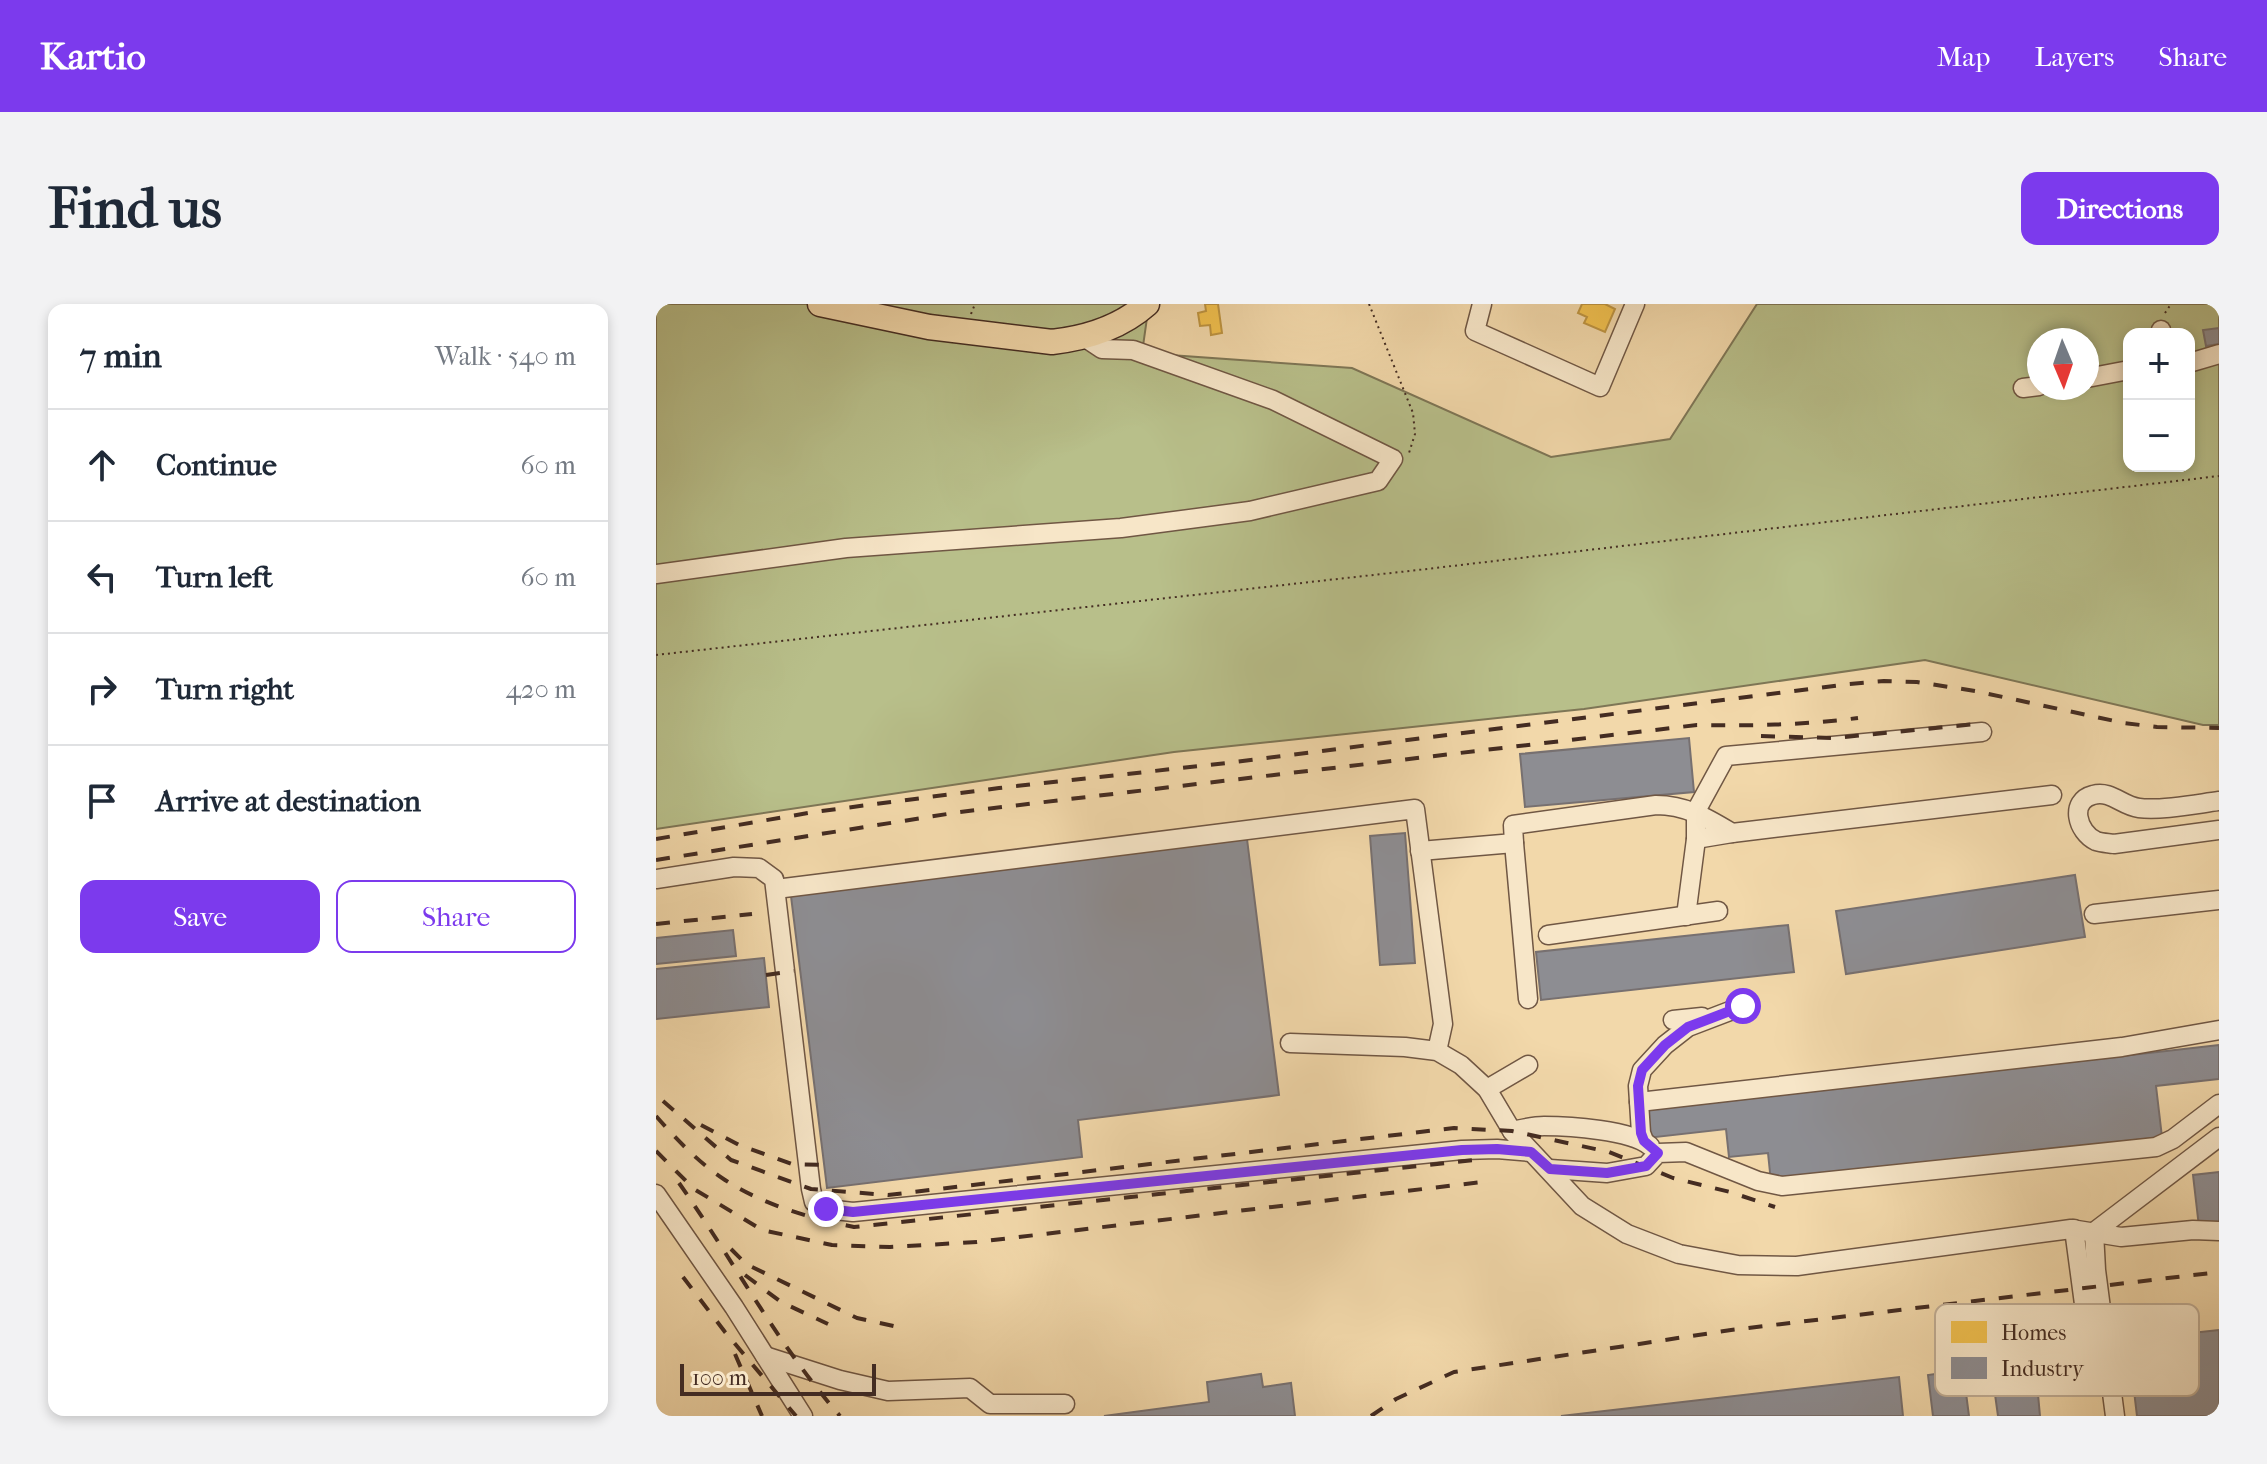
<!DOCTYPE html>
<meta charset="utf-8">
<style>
body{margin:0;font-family:"IM FELL French Canon",serif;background:#f2f2f3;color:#1f2937}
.controls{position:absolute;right:24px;top:24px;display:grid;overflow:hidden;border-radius:16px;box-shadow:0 4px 12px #0003}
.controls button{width:72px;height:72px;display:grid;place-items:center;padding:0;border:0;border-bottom:2px solid #e0e1e3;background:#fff;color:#1f2937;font:40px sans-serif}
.compass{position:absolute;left:1371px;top:24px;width:72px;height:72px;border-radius:50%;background:#fff;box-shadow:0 4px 12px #0003;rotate:178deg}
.scale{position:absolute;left:24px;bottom:20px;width:196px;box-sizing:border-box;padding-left:8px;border:4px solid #442c22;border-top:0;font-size:22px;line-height:28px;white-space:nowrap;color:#442c22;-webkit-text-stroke:6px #f7e6c8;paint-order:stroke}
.stop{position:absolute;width:24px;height:24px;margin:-18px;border:6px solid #7c3aed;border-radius:50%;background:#fff}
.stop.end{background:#7c3aed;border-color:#fff;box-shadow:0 2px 8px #0008}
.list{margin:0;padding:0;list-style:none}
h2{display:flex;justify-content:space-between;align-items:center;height:104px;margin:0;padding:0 32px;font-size:34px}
h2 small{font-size:26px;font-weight:400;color:#747a83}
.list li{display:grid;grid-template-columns:52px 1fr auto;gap:24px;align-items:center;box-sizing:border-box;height:112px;padding:0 32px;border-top:2px solid #e0e1e3}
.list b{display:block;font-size:30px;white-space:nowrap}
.list em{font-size:26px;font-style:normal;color:#747a83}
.actions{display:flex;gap:16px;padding:24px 32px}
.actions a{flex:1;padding:18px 0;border:2px solid #7c3aed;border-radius:16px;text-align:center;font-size:28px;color:#7c3aed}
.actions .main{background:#7c3aed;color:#fff}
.icon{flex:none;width:44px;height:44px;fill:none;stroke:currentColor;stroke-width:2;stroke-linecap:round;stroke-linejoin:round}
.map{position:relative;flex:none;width:1563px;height:1112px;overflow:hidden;border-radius:16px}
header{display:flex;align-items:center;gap:48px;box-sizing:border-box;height:112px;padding:0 40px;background:#7c3aed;color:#fff}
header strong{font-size:38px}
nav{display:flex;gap:44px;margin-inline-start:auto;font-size:28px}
.intro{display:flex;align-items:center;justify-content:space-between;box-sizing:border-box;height:192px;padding:0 48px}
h1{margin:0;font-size:56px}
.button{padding:20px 36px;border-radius:16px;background:#7c3aed;color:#fff;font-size:28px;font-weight:700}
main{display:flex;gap:48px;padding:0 48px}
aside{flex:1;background:#fff;border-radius:16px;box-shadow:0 4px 12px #0003}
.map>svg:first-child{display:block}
</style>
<header>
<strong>Kartio</strong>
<nav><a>Map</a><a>Layers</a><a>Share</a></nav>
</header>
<div class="intro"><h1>Find us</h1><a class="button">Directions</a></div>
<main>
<aside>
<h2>7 min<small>Walk · 540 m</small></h2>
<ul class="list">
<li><svg class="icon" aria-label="ahead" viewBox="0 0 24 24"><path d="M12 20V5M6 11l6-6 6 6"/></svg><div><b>Continue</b></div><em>60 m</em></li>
<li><svg class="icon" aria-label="left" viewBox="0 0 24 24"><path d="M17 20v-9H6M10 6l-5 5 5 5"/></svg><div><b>Turn left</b></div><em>60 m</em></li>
<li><svg class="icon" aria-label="right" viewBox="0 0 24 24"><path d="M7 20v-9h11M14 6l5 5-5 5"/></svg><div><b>Turn right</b></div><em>420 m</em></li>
<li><svg class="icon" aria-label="arrive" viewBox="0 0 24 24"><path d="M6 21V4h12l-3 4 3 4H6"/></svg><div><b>Arrive at destination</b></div></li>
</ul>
<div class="actions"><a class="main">Save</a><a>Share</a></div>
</aside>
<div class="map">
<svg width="1563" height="1112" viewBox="0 0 1563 1112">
<rect width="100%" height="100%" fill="#f2d8aa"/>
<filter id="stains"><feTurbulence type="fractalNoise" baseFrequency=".0025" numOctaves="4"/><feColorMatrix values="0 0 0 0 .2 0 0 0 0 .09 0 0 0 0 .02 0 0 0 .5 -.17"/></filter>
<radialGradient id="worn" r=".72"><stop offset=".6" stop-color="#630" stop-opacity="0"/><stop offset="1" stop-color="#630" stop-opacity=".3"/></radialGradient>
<path fill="#b8bf8a" stroke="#7e7656" stroke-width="2" fill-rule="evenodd" d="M 0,0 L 493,0 L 486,49 L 696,64 L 895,153 L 1014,135 L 1101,0 L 1563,0 L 1563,421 L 1547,421 L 1269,356 L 928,405 L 518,448 L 0,525 ZM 1473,30 L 1533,30 L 1533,162 L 1473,162 ZM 1383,36 L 1431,36 L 1431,84 L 1383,84 Z"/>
<g fill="#f2c14e" stroke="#be9441" stroke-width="2">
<polygon points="549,0 562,0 566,29 555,31 554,21 544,22 542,9 550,7"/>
<polygon points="926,0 949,0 959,5 949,28 928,19 931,13 922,9"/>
</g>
<g fill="#8d8d92" stroke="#777070" stroke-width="2">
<polygon points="1563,24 1563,40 1550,42 1547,26"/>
<polygon points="1033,434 1038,488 869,503 864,450"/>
<polygon points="749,529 759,659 724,661 714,532"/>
<polygon points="591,535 623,791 422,816 426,853 171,884 135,592"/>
<polygon points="1419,571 1429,633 1190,670 1180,607"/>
<polygon points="1132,621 1138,668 885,696 880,648"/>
<polygon points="77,626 80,652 0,660 0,634"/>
<polygon points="108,654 113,703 0,715 0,665"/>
<polygon points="1563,741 1563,775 1500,782 1506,833 1115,878 1112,849 1073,853 1070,825 991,834 988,806"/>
<polygon points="1563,868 1563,921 1543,923 1537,871"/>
<polygon points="1401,1008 1406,1053 1379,1057 1384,1112 1342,1112 1329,1018"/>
<polygon points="1563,1026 1563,1112 1481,1112 1472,1036"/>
<polygon points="1307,1066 1313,1112 1277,1112 1272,1071"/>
<polygon points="605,1070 607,1083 635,1079 639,1112 448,1112 553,1098 551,1078"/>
<polygon points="1243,1073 1247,1112 905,1112"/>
</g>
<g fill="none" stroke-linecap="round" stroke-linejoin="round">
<defs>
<g id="minor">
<polyline points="826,0 819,27 944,83 979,0"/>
<polyline points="1505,30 1505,26"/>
<polyline points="1533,59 1563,50"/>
<polyline points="1431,74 1473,66"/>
<polyline points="1367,84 1383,82"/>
<polyline points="0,270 190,244 465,224 594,207 722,177 737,155 617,96 477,46 446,45 428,33"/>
<path d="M 1563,497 C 1540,500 1504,507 1483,504 C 1466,502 1455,486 1437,491 C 1413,497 1421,528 1440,537 C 1446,539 1452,539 1458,540 L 1563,526"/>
<polyline points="1040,535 1040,507 1070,452 1326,428"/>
<polyline points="858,539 872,695"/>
<path d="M 764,547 L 858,539 L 857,521 L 1000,501 C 1030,501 1051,514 1076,529 L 1396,491"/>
<polyline points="0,575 78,563 103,564 118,575 155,885 158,898 170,905 197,908 806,846 841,845 875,848"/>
<polyline points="120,585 759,505 787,720 781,747"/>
<polyline points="1438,610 1563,596"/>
<polyline points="1030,612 1040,535 1076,529"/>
<polyline points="892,631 1062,607"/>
<polyline points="1017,716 1046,713"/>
<polyline points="634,739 749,743 781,747 805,761 831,785 856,827 926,902 971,930 1023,950 1082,961 1141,962 1415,925 1465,933 1537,926 1563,927"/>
<polyline points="831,785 872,761"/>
<polyline points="983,798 1466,743 1563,726"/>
<path d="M 856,827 C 866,825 877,822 888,822 C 913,822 975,826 994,842"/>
<polyline points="988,837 985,829 982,782 986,766 1009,741 1032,723 1087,702"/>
<polyline points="894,865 951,869 990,862 1002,849 1030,848 1102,877 1126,882 1500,843 1517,835 1563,800"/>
<polyline points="0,890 78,1003 147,1112"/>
<polyline points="1418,925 1434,1045"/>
<polyline points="109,1052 184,1076 232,1087 314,1084 334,1100 409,1100"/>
<polyline points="1459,1112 1440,966 1438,928 1563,833"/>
</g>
<path id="major" d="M 164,0 L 273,23 L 396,38 C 431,34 464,24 491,0"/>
</defs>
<use href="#minor" stroke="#705744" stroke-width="21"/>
<use href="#major" stroke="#442c22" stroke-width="27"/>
<g stroke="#442c22" stroke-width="2" stroke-dasharray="2 4" stroke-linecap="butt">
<polyline points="713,0 757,109 759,130 753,149"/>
<polyline points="1509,9 1515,0"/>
<polyline points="315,10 319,0"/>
<polyline points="0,351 762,266 1563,172"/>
</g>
<use href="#minor" stroke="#f7e6c8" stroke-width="18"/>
<use href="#major" stroke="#f2d8aa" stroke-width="24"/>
<g stroke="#442c22" stroke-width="4" stroke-dasharray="14 14" stroke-linecap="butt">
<polyline points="1105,432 1178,434 1320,420"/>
<polyline points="0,535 158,508 343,484 571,459 1193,380 1228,377 1261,378 1319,387 1468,419 1501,423 1563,424"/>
<path d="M 0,556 L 304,508 L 1041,421 C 1096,422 1147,421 1202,414"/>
<polyline points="0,620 96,610"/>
<polyline points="110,671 138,667"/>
<polyline points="7,797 75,856 155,885 232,891 798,824 856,827 953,848 1017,874 1074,888 1119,903"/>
<path d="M 0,812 C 20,835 43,859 69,876 C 108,901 153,914 198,923 L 827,855"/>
<polyline points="45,821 83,841 136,860 168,861"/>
<polyline points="0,847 38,885 106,926 176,941 234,943 321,938 826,878"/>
<path d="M 23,879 C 77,956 122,1041 184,1112"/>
<polyline points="75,945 90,960 201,1014 247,1024"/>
<polyline points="89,971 125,998 172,1020"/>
<polyline points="27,973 69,1028 140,1112"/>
<polyline points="79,1050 106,1112"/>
<polyline points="715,1112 740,1095 798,1068 1075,1026 1563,968"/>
</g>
</g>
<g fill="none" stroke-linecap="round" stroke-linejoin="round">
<polyline stroke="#7c3aed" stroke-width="10" points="170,905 197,908 806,846 841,845 875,848 894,865 951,869 990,862 1002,849 988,837 985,829 982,782 986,766 1009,741 1032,723 1087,702"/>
</g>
<rect x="1279" y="1000" width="264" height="92" rx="12" fill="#f7e6c8" stroke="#c1ae96" stroke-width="2"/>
<rect x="1295" y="1017" width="36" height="22" fill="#f2c14e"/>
<rect x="1295" y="1053" width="36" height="22" fill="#8d8d92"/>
<g font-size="22" fill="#442c22">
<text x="1345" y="1036">Homes</text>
<text x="1345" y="1072">Industry</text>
</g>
<rect width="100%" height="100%" filter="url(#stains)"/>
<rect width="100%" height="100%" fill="url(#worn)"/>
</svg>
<div class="controls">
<button>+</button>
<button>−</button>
</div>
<svg class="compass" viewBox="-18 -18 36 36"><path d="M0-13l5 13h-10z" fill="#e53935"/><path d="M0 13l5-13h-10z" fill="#747a83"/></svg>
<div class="scale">100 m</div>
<div class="stop" style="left:1087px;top:702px"></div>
<div class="stop end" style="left:170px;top:905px"></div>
</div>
</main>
